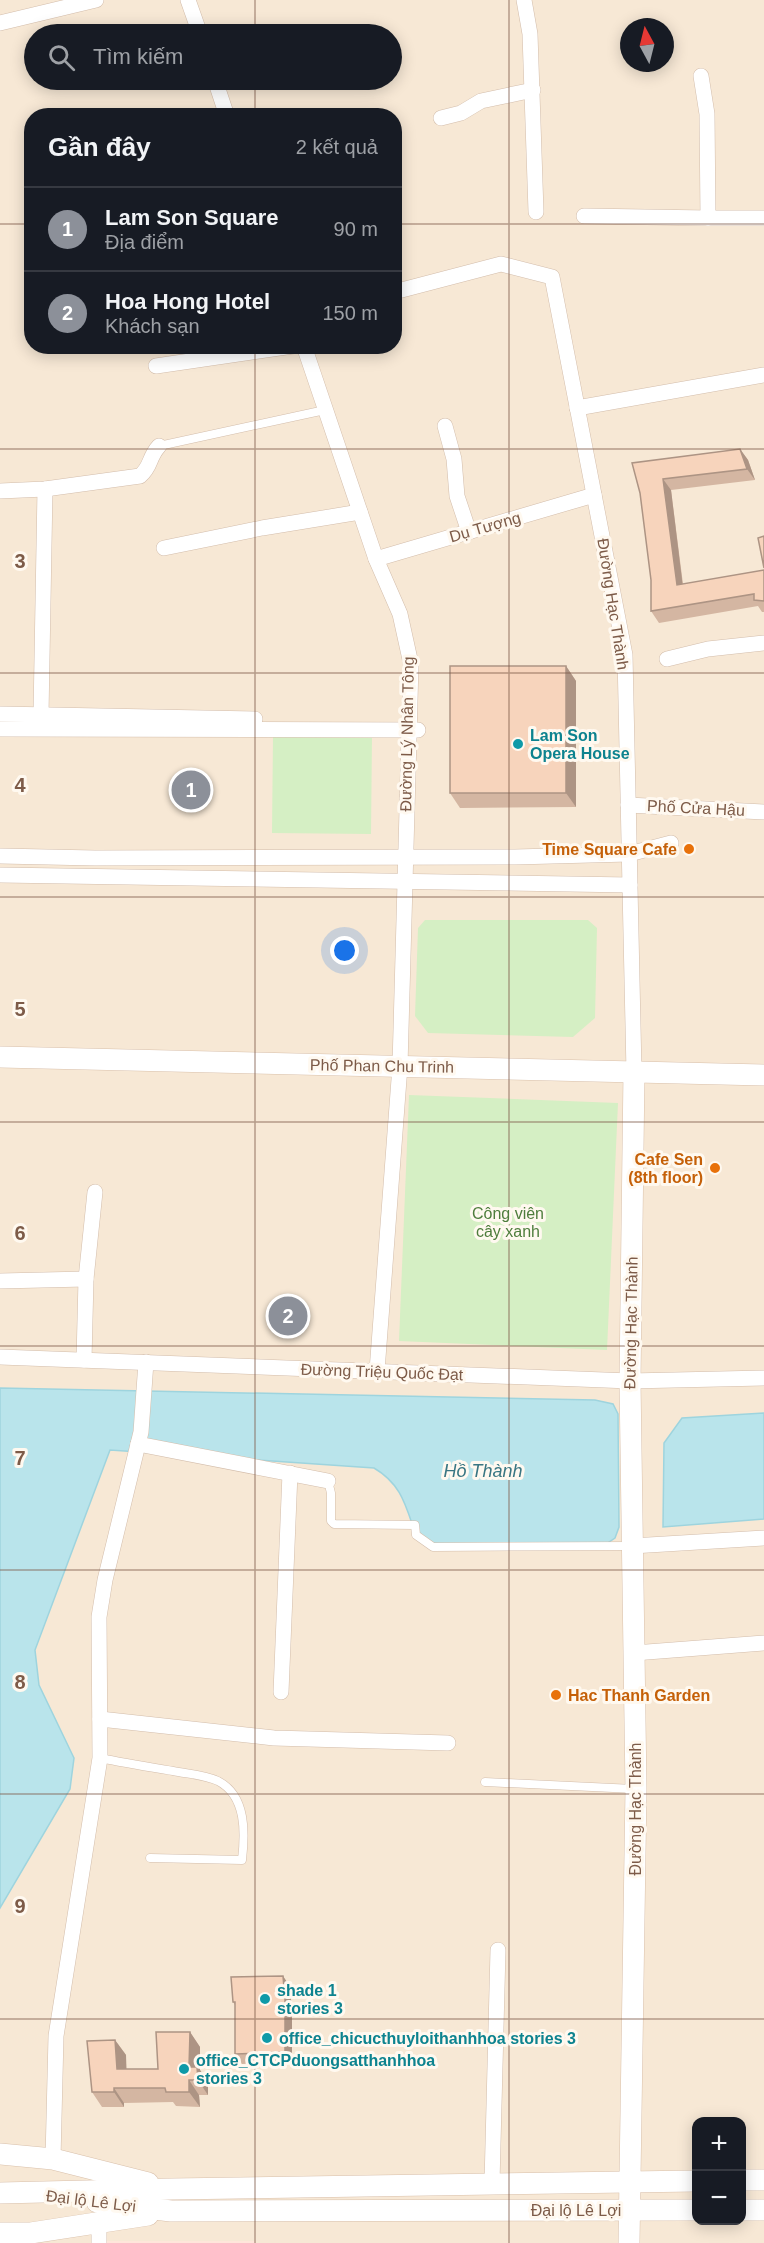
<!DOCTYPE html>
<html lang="vi">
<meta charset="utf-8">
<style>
body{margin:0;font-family:Arial,sans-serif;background:#20242c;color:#f1f3f6}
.controls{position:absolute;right:18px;bottom:18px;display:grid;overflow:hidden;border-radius:12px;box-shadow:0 3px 15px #0003}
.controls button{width:54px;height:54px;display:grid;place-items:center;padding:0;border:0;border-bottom:2px solid #363941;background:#171b24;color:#f1f3f6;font:30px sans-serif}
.compass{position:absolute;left:620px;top:18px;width:54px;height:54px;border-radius:50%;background:#171b24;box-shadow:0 3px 15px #0003;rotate:353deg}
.you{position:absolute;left:345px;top:951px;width:21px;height:21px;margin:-15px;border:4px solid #fff;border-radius:50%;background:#1a73e8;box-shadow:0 0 0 9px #1a73e833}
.badge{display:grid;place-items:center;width:39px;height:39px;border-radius:50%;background:#8c9099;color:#fff;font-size:20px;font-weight:700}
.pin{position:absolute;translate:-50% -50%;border:3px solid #fff;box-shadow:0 2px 6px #0006}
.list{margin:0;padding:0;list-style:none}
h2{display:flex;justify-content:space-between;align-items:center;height:78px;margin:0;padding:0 24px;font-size:26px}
h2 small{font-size:20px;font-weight:400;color:#9ea1a6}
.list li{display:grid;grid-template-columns:39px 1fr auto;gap:18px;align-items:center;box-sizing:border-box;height:84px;padding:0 24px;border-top:2px solid #363941}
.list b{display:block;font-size:22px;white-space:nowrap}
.list p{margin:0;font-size:20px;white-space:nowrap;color:#9ea1a6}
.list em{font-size:20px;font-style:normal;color:#9ea1a6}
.icon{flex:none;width:33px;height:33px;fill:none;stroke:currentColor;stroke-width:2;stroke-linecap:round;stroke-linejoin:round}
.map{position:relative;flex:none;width:764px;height:2243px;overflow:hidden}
.search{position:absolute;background:#171b24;box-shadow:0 3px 15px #0003;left:24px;top:24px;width:378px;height:66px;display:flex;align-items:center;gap:15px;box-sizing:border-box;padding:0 21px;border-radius:33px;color:#9ea1a6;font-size:22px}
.panel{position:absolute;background:#171b24;box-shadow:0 3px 15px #0003;left:24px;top:108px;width:378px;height:246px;border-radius:24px}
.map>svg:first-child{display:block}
</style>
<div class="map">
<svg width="764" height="2243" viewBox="0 0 764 2243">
<rect width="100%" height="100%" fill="#fff6e8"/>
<path fill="#f7e8d5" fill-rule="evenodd" d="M 0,0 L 764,0 L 764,2243 L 0,2243 ZM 629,27 L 665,27 L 665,63 L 629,63 ZM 34,34 L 392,34 L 392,80 L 34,80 ZM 32,116 L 394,116 L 394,346 L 32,346 ZM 696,2122 L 742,2122 L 742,2220 L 696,2220 Z"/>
<rect fill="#ffe6db" x="104" y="2241" width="151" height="2"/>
<g fill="#d5efc4">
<polygon points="273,735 372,736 371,834 272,833"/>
<polygon points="425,920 588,920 597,928 595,1018 573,1037 428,1033 415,1016 418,928"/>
<polygon points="409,1095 618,1103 607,1350 399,1341"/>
</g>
<g fill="#b9e4eb" stroke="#9ed4de" stroke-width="1.5">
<path d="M 0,1388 L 595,1400 L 613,1404 L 618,1414 L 619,1527 L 615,1538 L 603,1546 L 437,1545 L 417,1538 C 406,1508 403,1485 374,1468 L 110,1450 L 35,1650 L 39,1685 L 74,1758 L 70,1789 L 0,1908 Z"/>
<polygon points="764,1413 764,1519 663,1527 664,1443 682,1418"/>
</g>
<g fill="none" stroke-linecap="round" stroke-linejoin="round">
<defs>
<g id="lane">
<polyline points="159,446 325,410"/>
<polyline points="328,1481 331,1493 331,1521 334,1524 415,1525 416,1535 433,1547 631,1546"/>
<path d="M 100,1758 C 124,1763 149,1767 173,1771 C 188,1774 205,1775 218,1781 C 247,1796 245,1834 242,1860 L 150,1858"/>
<polyline points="485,1782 634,1789"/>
</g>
<g id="street">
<polyline points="188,0 200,34"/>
<polyline points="524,0 530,34 536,212"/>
<polyline points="0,23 96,0"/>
<polyline points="701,76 707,114 708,218 764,218"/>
<polyline points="215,80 227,116"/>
<polyline points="441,118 461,113 481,101 533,90"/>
<polyline points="584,216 708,218"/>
<polyline points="394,292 501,264 552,277 625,655 634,1072"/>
<polyline points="304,346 376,559 400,614 411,664 400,1066 377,1371"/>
<polyline points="156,366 293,346"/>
<polyline points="577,408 764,375"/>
<polyline points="445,426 454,459 457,496 469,532"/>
<path d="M 0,491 L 45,489 L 140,476 C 152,466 148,458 159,446"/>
<polyline points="164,548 262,528 360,512"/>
<polyline points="376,559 594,495"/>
<polyline points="667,659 708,649 764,643"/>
<polyline points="0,714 255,719"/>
<polyline points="41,715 45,489"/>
<polyline points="0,729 418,730"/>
<polyline points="628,805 764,812"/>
<polyline points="0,856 95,858 515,857 629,854 671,843"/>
<polyline points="0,875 630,885"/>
<polyline points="0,1281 86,1279"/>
<polyline points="0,1357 630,1381 764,1378"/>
<polyline points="84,1360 86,1279 95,1192"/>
<polyline points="138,1444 328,1481"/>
<polyline points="632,1546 764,1538"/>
<polyline points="634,1653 764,1643"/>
<polyline points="281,1692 290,1473"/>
<polyline points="100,1719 274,1738 448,1743"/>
<polyline points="53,2159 56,2036 100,1758 99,1617 105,1580 141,1432 146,1362"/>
<polyline points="492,2183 498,1950"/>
<polyline points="99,2243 99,2223"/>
</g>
<g id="secondary">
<polyline points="0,1057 764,1075"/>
<polyline points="0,2154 53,2159 148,2183"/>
<polyline points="742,2180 764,2180"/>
<polyline points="0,2193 172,2189 696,2181"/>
<polyline points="97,2202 171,2211 696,2210"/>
<polyline points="742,2210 764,2210"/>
<polyline points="0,2233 31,2233 148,2215"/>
<polyline points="629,2243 636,1789 630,1381 634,1072"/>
</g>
</defs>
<use href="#lane" stroke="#d3bdab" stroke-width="9"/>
<use href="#street" stroke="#d3bdab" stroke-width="16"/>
<use href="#secondary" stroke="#d9c0ab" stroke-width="22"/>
<use href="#lane" stroke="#fff" stroke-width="8"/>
<use href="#street" stroke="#fff" stroke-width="15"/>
<use href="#secondary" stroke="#fff" stroke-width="21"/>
</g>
<g fill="#d4b6a2">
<polygon points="740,449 748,460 755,480 671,490 683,584 764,570 764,612 762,612 758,606 659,623 651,611 651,580 640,493 632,463"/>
<polygon points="566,666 576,681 576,807 460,808 450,793"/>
<polygon points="283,1976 290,1987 292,2011 292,2062 242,2064 235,2054 235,2005 233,2002"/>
<polygon points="190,2032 200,2047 200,2070 208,2082 208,2095 199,2095 200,2107 176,2106 173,2102 124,2103 124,2107 102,2107 92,2092 115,2040 126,2055 126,2069 158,2069"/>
</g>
<g fill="#ad9484">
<polygon points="740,449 748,460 755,480 747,469"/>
<polygon points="663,479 671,490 684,596 677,585"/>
<polygon points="566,666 576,681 576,807 566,793"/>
<polygon points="283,1976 290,1987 292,2011 292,2062 285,2052"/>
<polygon points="190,2032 200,2047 200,2070 208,2082 208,2095 189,2067"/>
<polygon points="115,2040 126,2055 127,2084 117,2069"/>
<polygon points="189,2080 199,2095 200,2107 189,2092"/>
<polygon points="114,2088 124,2103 124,2107 114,2092"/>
</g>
<g fill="#f7d4bc" stroke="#ad9484" stroke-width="1.5">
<polygon points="740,449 747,469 663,479 677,585 764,570 764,601 754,600 754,594 651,611 651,580 640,493 632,463"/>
<polygon points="764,536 764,568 758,538"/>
<rect x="450" y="666" width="116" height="127"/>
<polygon points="283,1976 285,2000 285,2052 235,2054 235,2002 233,2002 231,1977"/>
<polygon points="156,2032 190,2032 189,2067 197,2067 198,2080 189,2080 189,2092 166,2092 165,2088 114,2088 114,2092 92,2092 87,2041 115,2040 117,2069 158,2069"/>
</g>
<path fill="none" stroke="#7d5b48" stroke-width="1.5" stroke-opacity="0.55" d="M 255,0 L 255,34M 509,0 L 509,2243M 255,80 L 255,116M 0,224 L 32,224M 394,224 L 764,224M 255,346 L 255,2243M 0,449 L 764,449M 0,673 L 764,673M 0,897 L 764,897M 0,1122 L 764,1122M 0,1346 L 764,1346M 0,1570 L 764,1570M 0,1794 L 764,1794M 0,2019 L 764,2019"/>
<g fill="#0f9aa8" stroke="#fff9f0" stroke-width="2">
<circle cx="518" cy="744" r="6"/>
<circle cx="265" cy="1999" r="6"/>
<circle cx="267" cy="2038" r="6"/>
<circle cx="184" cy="2069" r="6"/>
</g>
<g fill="#e8710a" stroke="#fff9f0" stroke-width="2">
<circle cx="689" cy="849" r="6"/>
<circle cx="715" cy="1168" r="6"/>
<circle cx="556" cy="1695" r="6"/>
</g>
<g text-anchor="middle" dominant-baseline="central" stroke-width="6" stroke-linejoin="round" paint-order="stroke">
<g font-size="16" fill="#7d5b48" stroke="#fff9f0">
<text transform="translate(485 527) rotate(-16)">Dụ Tượng</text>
<text transform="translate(613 604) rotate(81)">Đường Hạc Thành</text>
<text transform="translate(407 734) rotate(-89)">Đường Lý Nhân Tông</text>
<text transform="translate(696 808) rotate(3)">Phố Cửa Hậu</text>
<text transform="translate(382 1066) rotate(1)">Phố Phan Chu Trinh</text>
<text transform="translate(631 1323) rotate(-89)">Đường Hạc Thành</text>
<text transform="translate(382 1372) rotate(2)">Đường Triệu Quốc Đạt</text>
<text transform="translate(635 1809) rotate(-90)">Đường Hạc Thành</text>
<text transform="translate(91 2201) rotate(7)">Đại lộ Lê Lợi</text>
<text x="576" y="2210">Đại lộ Lê Lợi</text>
</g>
<g font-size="16" font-weight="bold" fill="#0d838f" stroke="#fff9f0" text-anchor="start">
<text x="530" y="735">Lam Son<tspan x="530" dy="18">Opera House</tspan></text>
<text x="277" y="1990">shade 1<tspan x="277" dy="18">stories 3</tspan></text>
<text x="279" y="2038">office_chicucthuyloithanhhoa stories 3</text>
<text x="196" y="2060">office_CTCPduongsatthanhhoa<tspan x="196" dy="18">stories 3</tspan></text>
</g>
<g font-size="16" font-weight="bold" fill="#c56008" stroke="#fff9f0" text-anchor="end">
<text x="677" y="849">Time Square Cafe</text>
<text x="703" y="1159">Cafe Sen<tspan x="703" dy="18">(8th floor)</tspan></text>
<text x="568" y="1695" text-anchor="start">Hac Thanh Garden</text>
</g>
<g font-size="16" fill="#4e7d3c" stroke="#fff9f0">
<text x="508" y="1213">Công viên<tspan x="508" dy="18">cây xanh</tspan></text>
</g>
<g font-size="18" font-style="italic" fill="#397683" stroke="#fff9f0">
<text x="483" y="1471">Hồ Thành</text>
</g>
</g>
<g font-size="20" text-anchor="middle" font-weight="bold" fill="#7d5b48" stroke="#fff9f0" stroke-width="6" stroke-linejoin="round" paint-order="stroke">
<text x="20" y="568">3</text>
<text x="20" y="792">4</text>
<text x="20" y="1016">5</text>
<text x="20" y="1240">6</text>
<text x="20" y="1465">7</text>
<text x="20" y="1689">8</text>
<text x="20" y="1913">9</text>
</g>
</svg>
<div class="controls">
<button>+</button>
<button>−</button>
</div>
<svg class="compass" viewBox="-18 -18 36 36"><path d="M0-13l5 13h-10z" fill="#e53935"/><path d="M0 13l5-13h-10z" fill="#9ea1a6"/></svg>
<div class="you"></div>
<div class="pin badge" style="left:191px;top:790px">1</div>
<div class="pin badge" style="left:288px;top:1316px">2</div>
<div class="search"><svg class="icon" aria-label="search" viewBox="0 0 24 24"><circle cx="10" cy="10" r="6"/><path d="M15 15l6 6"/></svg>Tìm kiếm</div>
<section class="panel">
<h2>Gần đây<small>2 kết quả</small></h2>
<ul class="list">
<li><span class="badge">1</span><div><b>Lam Son Square</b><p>Địa điểm</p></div><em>90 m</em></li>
<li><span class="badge">2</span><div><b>Hoa Hong Hotel</b><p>Khách sạn</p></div><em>150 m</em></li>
</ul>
</section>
</div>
